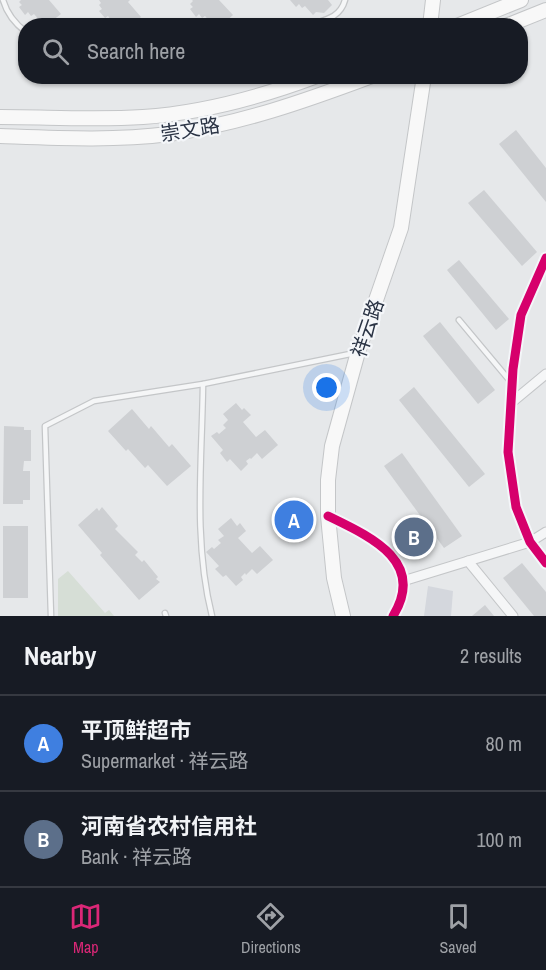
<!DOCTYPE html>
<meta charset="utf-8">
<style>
body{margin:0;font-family:"Archivo Narrow","Noto Sans SC",sans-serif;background:#242831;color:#f1f3f6}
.you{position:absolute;left:327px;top:388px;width:21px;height:21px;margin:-15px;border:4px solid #fff;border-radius:50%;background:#1a73e8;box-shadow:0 0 0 9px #1a73e833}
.badge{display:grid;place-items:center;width:39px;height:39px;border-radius:50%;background:#db2777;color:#fff;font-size:20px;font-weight:700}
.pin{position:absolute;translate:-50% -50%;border:3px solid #fff;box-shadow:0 2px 6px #0006}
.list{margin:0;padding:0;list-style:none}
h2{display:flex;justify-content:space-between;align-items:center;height:78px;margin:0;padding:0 24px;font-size:26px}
h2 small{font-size:20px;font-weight:400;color:#9ea1a6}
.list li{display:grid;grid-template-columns:39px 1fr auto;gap:18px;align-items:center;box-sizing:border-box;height:96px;padding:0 24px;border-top:2px solid #363941}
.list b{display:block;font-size:22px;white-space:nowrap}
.list p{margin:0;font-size:20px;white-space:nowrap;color:#9ea1a6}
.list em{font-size:20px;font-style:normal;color:#9ea1a6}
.icon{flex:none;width:33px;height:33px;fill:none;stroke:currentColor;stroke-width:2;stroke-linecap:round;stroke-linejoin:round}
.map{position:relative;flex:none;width:546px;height:616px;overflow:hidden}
.search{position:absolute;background:#171b24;box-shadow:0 2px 4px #0004;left:18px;right:18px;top:18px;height:66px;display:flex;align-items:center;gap:15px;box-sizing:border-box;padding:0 21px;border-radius:24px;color:#9ea1a6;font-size:22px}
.sheet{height:270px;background:#171b24}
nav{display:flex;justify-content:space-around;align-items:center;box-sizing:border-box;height:84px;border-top:2px solid #363941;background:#171b24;font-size:16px;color:#9ea1a6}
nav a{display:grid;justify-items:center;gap:3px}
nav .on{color:#db2777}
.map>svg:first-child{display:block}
</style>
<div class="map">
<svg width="546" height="616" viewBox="0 0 546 616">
<rect width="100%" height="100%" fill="#e6e8ea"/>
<polygon fill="#d4d7dd" points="428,586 453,591 451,616 424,616"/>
<polygon fill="#d6ded6" points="68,571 105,613 109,610 114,616 58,616 58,579"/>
<g fill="#ced0d3">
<polygon points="21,0 49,0 61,14 52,21 45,20 42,23 34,14 31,16 28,12 25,15 19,7 22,5 19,2"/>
<polygon points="99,0 130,0 128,2 141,17 132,25 121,26 114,18 111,20 108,16 105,18 99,11 102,9 99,5 101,3"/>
<polygon points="192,0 219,0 233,15 224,23 216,22 213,25 205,16 202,18 199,14 196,17 190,9 193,7 190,4 193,1"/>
<polygon points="290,0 328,0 332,5 324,13 316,12 313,15 305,6 302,8 299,4 296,7"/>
<polygon points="516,130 546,168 546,202 499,144"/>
<polygon points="484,190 537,252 522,266 468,203"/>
<polygon points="459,260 509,319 496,330 447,270"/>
<polygon points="440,322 495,390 478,404 423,336"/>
<polygon points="414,387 485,474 469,487 399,400"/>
<polygon points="236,403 242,410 244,408 251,415 243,422 256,437 265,430 278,445 262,459 257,453 251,459 250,458 246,461 248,464 241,471 230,459 227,462 220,453 223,450 211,436 217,432 219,434 226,428 223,425 228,420 223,414"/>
<polygon points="132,409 149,429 151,426 169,447 172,444 191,466 167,486 148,465 145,468 128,449 126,451 108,431"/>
<polygon points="4,426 24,427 24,430 31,430 31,461 24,461 23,471 30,471 30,500 23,500 23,504 3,504"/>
<polygon points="402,453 462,536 444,548 384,466"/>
<polygon points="102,507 118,526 115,529 138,552 135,555 142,562 144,560 158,577 156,579 160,582 139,600 100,555 102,553 78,525 97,508 99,511"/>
<polygon points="231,518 237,526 240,523 246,531 238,538 252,553 260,546 273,560 257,574 252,569 246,575 245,573 241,577 243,580 236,586 226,575 223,577 215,569 219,566 206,552 212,547 214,549 221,543 218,540 224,536 218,529"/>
<rect x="3" y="526" width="25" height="72"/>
<polygon points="522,563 546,592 546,616 534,616 503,578"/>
<polygon points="485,605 494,616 472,616"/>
</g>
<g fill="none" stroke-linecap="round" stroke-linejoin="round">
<defs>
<g id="service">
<path d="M 3,0 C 7,14 14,23 26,32"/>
<path d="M 306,26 C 323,20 340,19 345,0"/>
<polyline points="459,320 510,381"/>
<path d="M 203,384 C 202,461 193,541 212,616"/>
<polyline points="165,613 166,616"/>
<polyline points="51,616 45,426 94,401 203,384 355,353"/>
</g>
<g id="minor">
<polyline points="546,258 521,315 513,369 508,452 516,507 530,542 546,563"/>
<polyline points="511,403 546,374"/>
<path d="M 328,516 C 369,536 427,561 393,616"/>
<polyline points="468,561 513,616"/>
<polyline points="403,581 530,542 546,532"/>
</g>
<g id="secondary">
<polyline points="430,26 433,0"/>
<polyline points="457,26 521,0"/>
<polyline points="506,26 546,10"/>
<path d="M 0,117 C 47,117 96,120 143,117 C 203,113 261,97 317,76"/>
<path d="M 0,136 C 56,138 114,141 169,134 C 240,124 305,101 372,76"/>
<polyline points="343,616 334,578 328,516 328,480 332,446 358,352 401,228 424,76"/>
</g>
</defs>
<use href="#service" stroke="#c4c6c8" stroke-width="7"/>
<use href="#minor" stroke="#c4c6c8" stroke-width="11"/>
<use href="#secondary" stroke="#c4c6c8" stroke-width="16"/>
<use href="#service" stroke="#f5f6f7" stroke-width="4.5"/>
<use href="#minor" stroke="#f5f6f7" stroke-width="9"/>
<use href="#secondary" stroke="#f8f8f8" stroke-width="14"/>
<defs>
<g id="cycleway">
<polyline points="546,258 521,315 513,369 508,452 516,507 530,542 546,563"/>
<path d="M 328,516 C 369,536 427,561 393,616"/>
</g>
</defs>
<use href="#cycleway" stroke="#f4f6f9" stroke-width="13"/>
<use href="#cycleway" stroke="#d6006c" stroke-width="9"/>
</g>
<g text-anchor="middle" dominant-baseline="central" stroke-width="4.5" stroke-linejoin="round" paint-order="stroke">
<g font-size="20" fill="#2b3445" stroke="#f4f6f9">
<text transform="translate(190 129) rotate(-9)">崇文路</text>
<text transform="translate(367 328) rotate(-71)">祥云路</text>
</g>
</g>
</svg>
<div class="you"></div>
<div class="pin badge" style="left:294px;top:520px;background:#3f7fe0">A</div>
<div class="pin badge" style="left:414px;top:537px;background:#5c6f8a">B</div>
<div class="search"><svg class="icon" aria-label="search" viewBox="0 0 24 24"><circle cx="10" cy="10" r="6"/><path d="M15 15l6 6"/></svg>Search here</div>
</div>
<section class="sheet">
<h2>Nearby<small>2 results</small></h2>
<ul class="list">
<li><span class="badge" style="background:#3f7fe0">A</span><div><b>平顶鲜超市</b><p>Supermarket · 祥云路</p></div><em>80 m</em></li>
<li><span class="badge" style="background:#5c6f8a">B</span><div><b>河南省农村信用社</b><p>Bank · 祥云路</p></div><em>100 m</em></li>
</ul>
</section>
<nav>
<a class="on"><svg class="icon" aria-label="map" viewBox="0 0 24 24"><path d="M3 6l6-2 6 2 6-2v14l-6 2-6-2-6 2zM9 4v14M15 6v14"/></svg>Map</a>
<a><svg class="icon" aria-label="directions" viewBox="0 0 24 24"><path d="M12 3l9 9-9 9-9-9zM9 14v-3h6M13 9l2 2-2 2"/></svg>Directions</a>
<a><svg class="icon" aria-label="saved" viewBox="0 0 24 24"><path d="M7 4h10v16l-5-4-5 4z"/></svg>Saved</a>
</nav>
